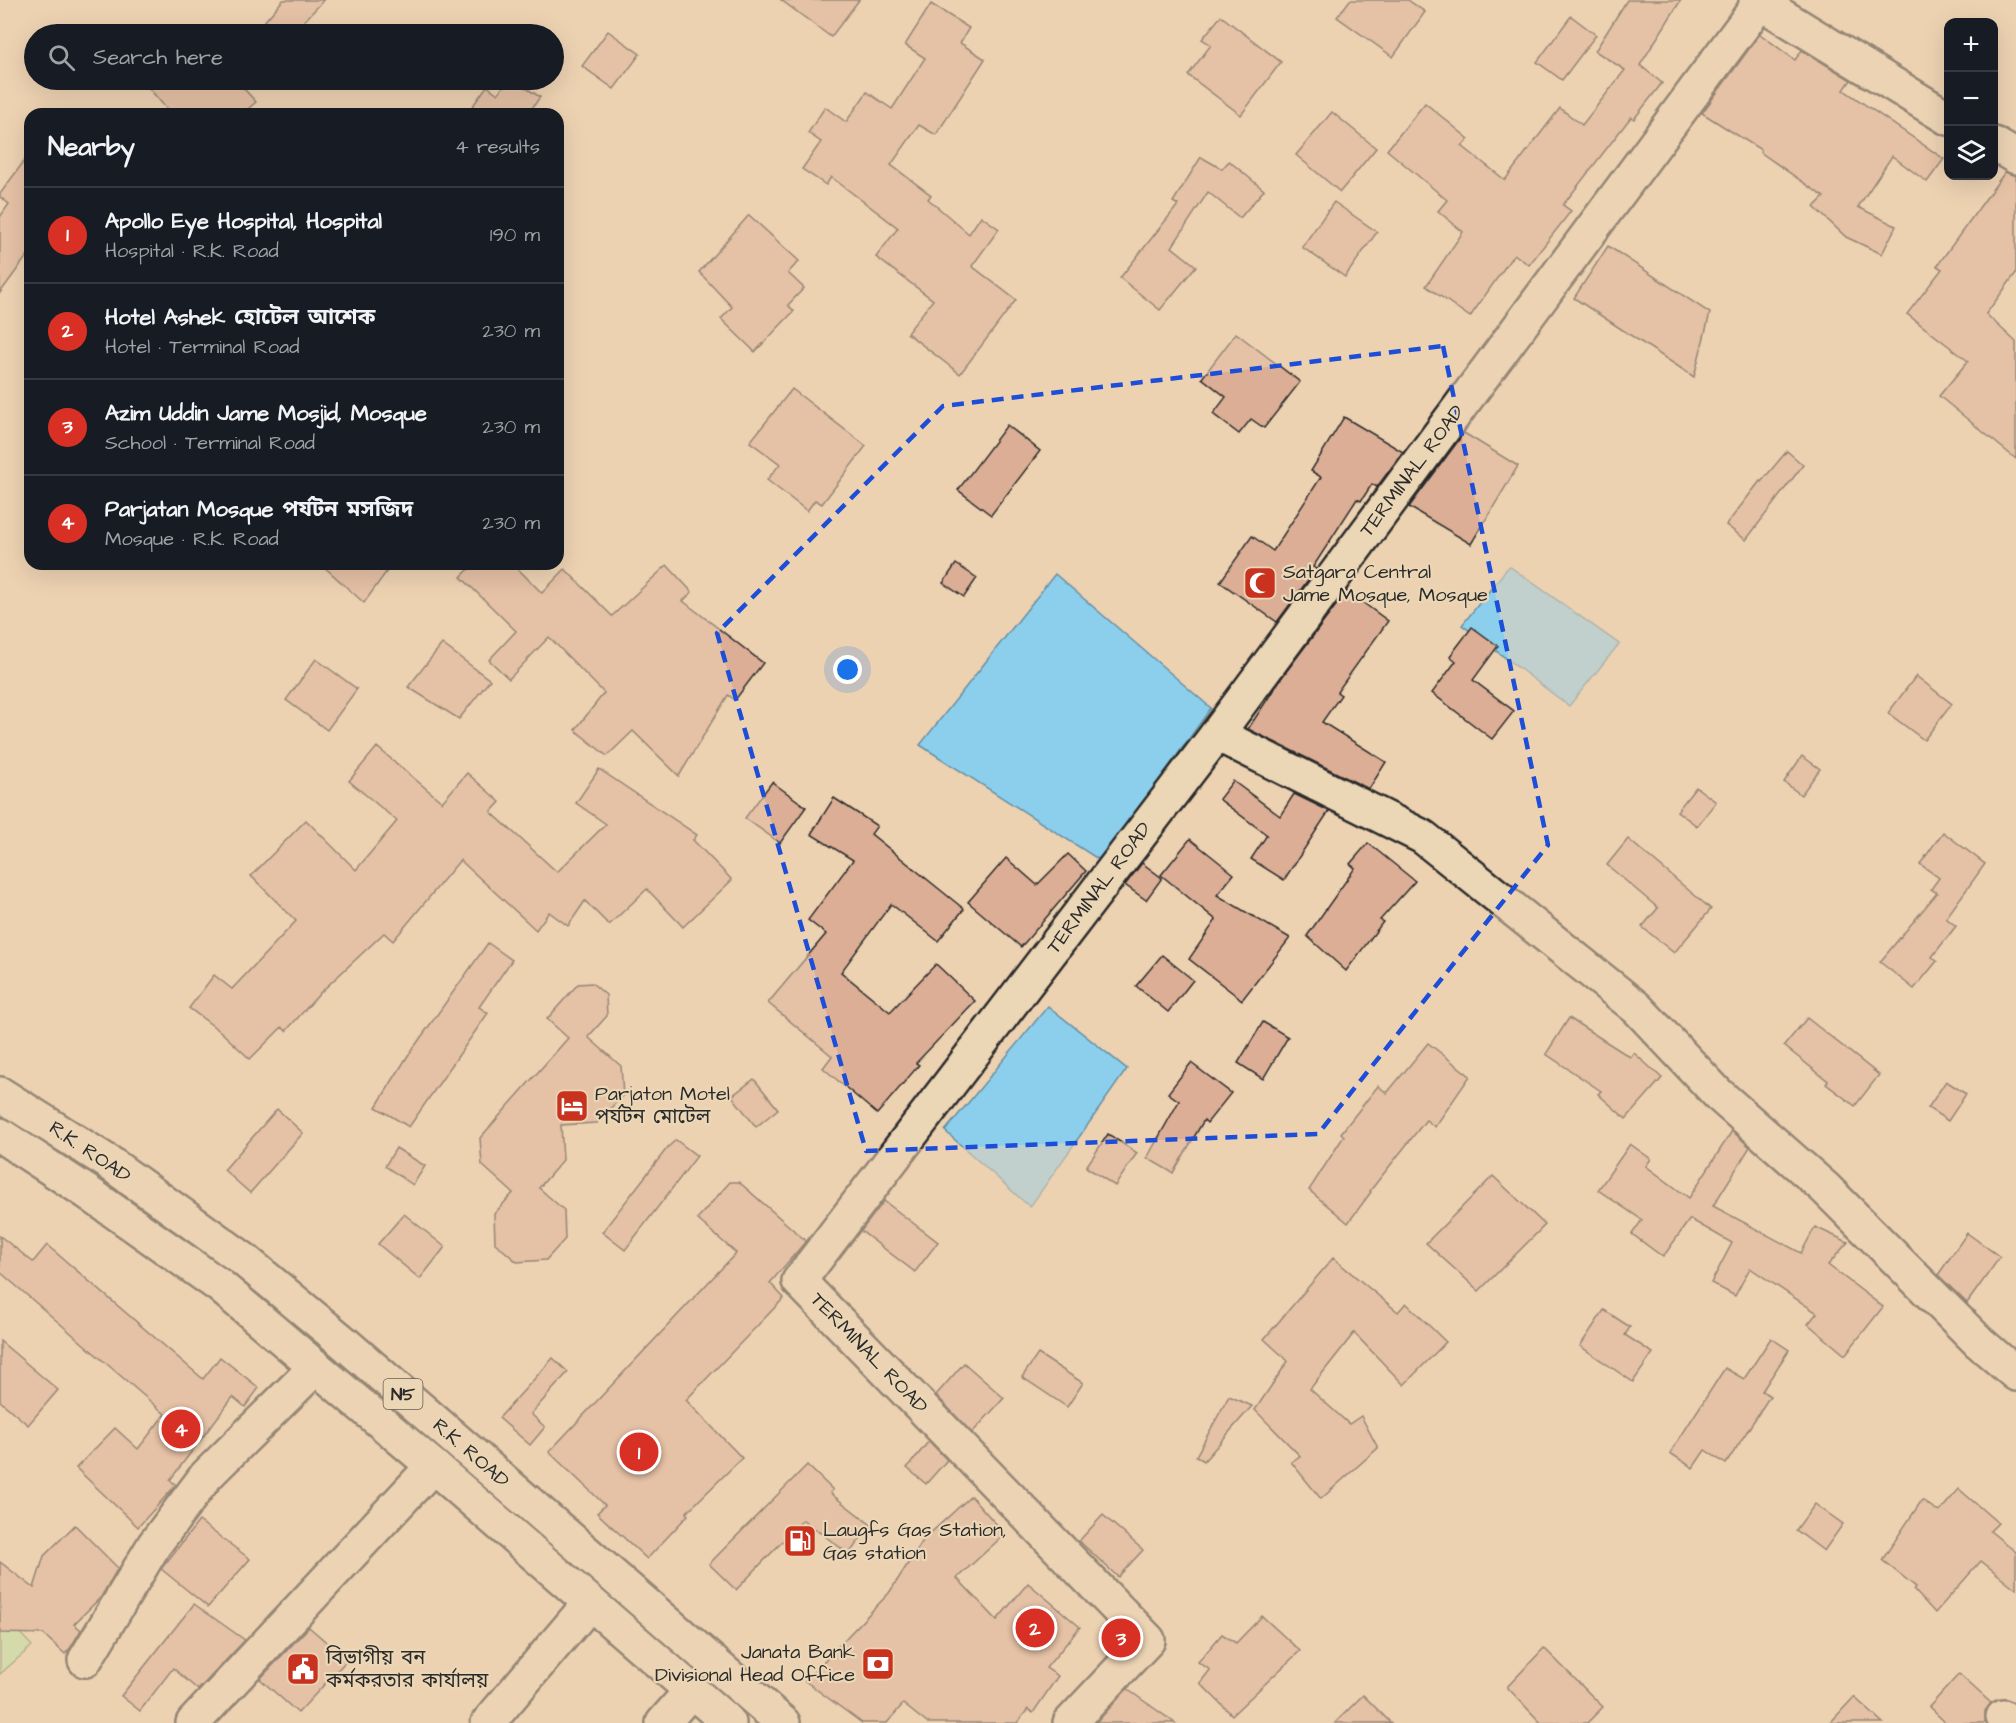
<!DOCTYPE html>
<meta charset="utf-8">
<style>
body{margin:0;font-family:"Architects Daughter","Noto Sans Bengali",sans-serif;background:#242831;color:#f1f3f6}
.controls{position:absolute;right:18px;top:18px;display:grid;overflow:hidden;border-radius:12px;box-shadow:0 6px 24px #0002}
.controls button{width:54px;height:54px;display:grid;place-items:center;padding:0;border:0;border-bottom:2px solid #363941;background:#171b24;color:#f1f3f6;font:30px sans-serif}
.you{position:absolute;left:848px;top:670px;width:21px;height:21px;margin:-15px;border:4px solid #fff;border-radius:50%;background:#1a73e8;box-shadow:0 0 0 9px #1a73e833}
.badge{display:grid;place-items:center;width:39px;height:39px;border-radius:50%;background:#d93025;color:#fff;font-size:20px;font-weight:700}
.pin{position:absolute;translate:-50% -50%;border:3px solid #fff;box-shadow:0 2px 6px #0006}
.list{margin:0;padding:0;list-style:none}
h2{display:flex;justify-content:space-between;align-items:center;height:78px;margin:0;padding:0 24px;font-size:26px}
h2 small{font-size:20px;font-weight:400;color:#9ea1a6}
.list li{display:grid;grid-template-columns:39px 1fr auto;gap:18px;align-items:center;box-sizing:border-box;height:96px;padding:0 24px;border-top:2px solid #363941}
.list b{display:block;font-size:22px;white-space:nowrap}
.list p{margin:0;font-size:20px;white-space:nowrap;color:#9ea1a6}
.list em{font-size:20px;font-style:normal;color:#9ea1a6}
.icon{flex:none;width:33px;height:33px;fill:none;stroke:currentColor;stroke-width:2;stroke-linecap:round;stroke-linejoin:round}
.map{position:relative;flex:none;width:2016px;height:1723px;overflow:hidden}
.search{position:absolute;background:#171b24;box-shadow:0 6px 24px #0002;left:24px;top:24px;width:540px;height:66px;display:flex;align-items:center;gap:15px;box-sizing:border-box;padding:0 21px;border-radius:33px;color:#9ea1a6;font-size:22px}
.panel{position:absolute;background:#171b24;box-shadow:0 6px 24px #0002;left:24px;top:108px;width:540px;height:462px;border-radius:18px}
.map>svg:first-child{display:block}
</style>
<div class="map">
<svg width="2016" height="1723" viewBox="0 0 2016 1723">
<rect width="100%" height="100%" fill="#edd2b2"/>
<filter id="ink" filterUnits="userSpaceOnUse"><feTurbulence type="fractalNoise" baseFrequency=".0167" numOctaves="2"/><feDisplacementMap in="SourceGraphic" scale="12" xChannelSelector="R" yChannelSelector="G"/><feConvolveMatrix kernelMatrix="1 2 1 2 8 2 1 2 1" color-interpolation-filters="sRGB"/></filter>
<g filter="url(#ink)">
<polygon fill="#b8e4a1" stroke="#728866" stroke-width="1.5" points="0,1612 32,1646 0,1674"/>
<g fill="#8ccfed" stroke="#658d9f" stroke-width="1.5">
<polygon points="1509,566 1619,644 1569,706 1462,625"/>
<polygon points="1055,574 1211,708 1101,861 920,745"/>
<polygon points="1048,1006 1127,1069 1030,1207 945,1131"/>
</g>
<g fill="#dcae96" stroke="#2b2b2b" stroke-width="1.5">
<polygon points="283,0 324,0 292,34 278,34 264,22"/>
<polygon points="781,0 859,0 831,37"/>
<polygon points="1350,0 1408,0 1425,12 1393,57 1337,17"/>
<polygon points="1627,0 1681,0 1640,65 1662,83 1634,119 1631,117 1563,205 1571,211 1529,265 1514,254 1470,317 1426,286 1463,232 1438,211 1447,200 1387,150 1425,103 1469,139 1462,146 1505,180 1560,108 1582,125 1625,70 1595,51"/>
<polygon points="931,4 969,28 960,43 985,59 936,135 919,125 891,165 931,195 928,199 969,234 981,216 999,229 972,266 1016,300 960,374 907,333 933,300 876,257 898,228 831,177 826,185 802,169 821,142 808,133 825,107 846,122 867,92 892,109 925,58 905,45"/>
<polygon points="1221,16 1281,62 1241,115 1188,75 1211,45 1202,39"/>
<polygon points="1571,16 1596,35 1562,80 1537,62"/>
<polygon points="608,31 640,54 614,89 582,66"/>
<polygon points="1760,34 1795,60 1802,50 1851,80 1844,90 1944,159 1927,182 1892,156 1858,207 1896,226 1882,254 1846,237 1814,207 1824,197 1760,152 1761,150 1702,113"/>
<polygon points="142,80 236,80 256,102 242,114 171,114"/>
<polygon points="508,80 514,80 540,97 528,114 467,114 487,86 498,94"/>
<polygon points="1332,112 1376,148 1340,192 1296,155"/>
<polygon points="30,153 30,252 0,293 0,217 9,204 0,197 0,194"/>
<polygon points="1201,157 1222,169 1229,161 1264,190 1240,218 1208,192 1172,247 1196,266 1160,310 1120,278 1178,205 1173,202"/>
<polygon points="2005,172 2016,176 2016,273 1986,314 2016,342 2016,459 1939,396 1968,361 1907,314 1942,269 1937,266"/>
<polygon points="1334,202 1377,232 1345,277 1302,247"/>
<polygon points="749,215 799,261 788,273 804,288 788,305 794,311 755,352 721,319 732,307 699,272"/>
<polygon points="1608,246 1710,313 1694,377 1574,298"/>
<polygon points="1236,333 1300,382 1264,428 1251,419 1239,434 1213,414 1226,397 1202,378"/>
<polygon points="792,389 866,446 822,504 815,500 807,511 767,480 780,464 750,442"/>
<polygon points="1344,417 1403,452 1377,487 1372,484 1361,501 1357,499 1313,567 1316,569 1277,622 1220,582 1252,536 1273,551 1321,477 1311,471"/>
<polygon points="1007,425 1040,451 991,515 958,490"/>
<polygon points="1464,433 1518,466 1471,544 1409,507"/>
<polygon points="1787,451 1803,465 1746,540 1726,525 1760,481 1761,482"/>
<polygon points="321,564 392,564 364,603"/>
<polygon points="474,564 513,564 542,593 565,569 612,616 667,565 692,592 683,601 763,663 735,700 728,695 679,776 633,731 607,756 575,730 604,693 549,637 509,679 489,660 516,631 461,577"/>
<polygon points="956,564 977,578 964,597 943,583"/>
<polygon points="1347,591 1388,621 1337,692 1341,695 1322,722 1386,762 1369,789 1248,729 1282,677"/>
<polygon points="1472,627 1498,646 1473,680 1514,711 1492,739 1432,693 1456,661 1450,656"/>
<polygon points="442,644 490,680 459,719 408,687"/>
<polygon points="316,659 357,689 327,730 286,700"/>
<polygon points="1916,676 1952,704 1924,740 1888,713"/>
<polygon points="377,747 442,802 467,773 500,802 491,812 557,872 606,824 576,803 599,769 697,835 693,840 732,880 683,927 647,889 609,925 585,901 568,926 549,912 536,930 460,860 393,941 384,933 321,992 286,1031 282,1027 250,1059 221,1032 189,1008 214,975 232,989 296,921 251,876 306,820 356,870 397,821 349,781"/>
<polygon points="1802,756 1820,769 1801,795 1784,782"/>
<polygon points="1233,781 1280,816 1294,794 1329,811 1284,880 1251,859 1267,835 1219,799"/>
<polygon points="772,782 806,807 780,843 745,818"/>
<polygon points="1696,787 1716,802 1697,826 1677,811"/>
<polygon points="834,798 877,826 871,834 964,909 938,941 891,904 841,972 890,1012 936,964 975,1001 916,1063 919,1065 877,1114 823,1068 832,1056 768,1003 826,934 808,920 853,860 811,834"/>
<polygon points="1943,832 1985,864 1946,918 1956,926 1932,957 1937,961 1914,989 1880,962 1937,893 1931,889 1939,878 1920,864"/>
<polygon points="1190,839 1234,874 1217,895 1290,938 1242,1000 1189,959 1216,920 1161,875"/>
<polygon points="1628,839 1711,909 1674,953 1642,927 1658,908 1607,865"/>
<polygon points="1368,843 1415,881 1380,920 1383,922 1346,971 1307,936 1355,868 1350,864"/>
<polygon points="1068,854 1086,871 1021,947 968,902 1006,858 1037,885"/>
<polygon points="1142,863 1162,878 1146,900 1125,885"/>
<polygon points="488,943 512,960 479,1007 488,1013 409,1127 376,1107 407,1057"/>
<polygon points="1162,955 1193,980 1168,1012 1136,986"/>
<polygon points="592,983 606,995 607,1016 588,1037 621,1066 623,1095 597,1123 561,1125 563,1160 539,1188 564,1210 565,1239 546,1260 517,1262 495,1243 494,1214 513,1193 482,1165 480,1138 568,1038 547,1019 578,984"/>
<polygon points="1569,1018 1630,1057 1634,1053 1662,1078 1626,1119 1598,1094 1601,1091 1546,1054"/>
<polygon points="1807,1018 1879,1075 1855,1106 1826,1084 1828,1081 1784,1046"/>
<polygon points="1263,1022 1288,1037 1263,1079 1238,1063"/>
<polygon points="1428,1043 1470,1076 1435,1127 1426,1120 1370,1191 1371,1192 1348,1223 1309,1190 1344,1136 1341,1133 1378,1086 1387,1093"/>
<polygon points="1191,1063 1231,1093 1207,1123 1204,1120 1173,1173 1147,1158 1179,1101 1168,1093"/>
<polygon points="754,1079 778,1109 756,1127 732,1096"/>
<polygon points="1946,1081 1966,1094 1948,1121 1928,1108"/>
<polygon points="277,1109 303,1133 250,1193 224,1170"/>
<polygon points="1732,1131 1750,1147 1713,1206 1801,1253 1815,1227 1848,1242 1828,1265 1883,1307 1845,1355 1808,1324 1817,1313 1750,1268 1735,1296 1711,1283 1732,1243 1690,1219 1663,1257 1632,1234 1642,1220 1598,1190 1630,1144 1651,1159 1646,1166 1689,1198"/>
<polygon points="1108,1134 1137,1153 1115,1186 1086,1167"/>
<polygon points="676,1140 697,1156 625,1250 602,1232 668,1147"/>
<polygon points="396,1148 425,1166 413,1185 385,1166"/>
<polygon points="1493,1176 1545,1225 1479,1291 1426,1243"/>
<polygon points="730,1182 739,1182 806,1241 770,1283 784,1298 686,1400 742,1458 686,1513 688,1515 647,1559 597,1513 605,1505 549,1452 736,1253 697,1219"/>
<polygon points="884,1201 938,1242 915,1272 861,1231"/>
<polygon points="404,1214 445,1247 420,1279 378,1244"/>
<polygon points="1967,1233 2000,1257 1967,1303 1938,1275"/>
<polygon points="0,1236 33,1262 47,1245 203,1379 220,1357 259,1388 245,1407 233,1397 170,1480 176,1485 138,1527 76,1468 115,1428 138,1449 165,1414 0,1272"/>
<polygon points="1333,1258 1398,1312 1406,1303 1446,1342 1404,1385 1354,1333 1310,1389 1349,1424 1361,1416 1378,1448 1321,1499 1291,1462 1300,1456 1255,1410 1288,1361 1264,1339"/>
<polygon points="1604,1310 1630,1327 1625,1335 1653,1353 1633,1382 1580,1346"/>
<polygon points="1771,1338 1789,1350 1762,1391 1770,1396 1726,1464 1705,1450 1693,1468 1670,1453 1725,1368 1744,1379"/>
<polygon points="0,1341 58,1390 28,1425 0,1401"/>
<polygon points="1038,1354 1083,1383 1067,1407 1022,1377"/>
<polygon points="553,1358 568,1372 531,1414 545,1427 530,1445 499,1418"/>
<polygon points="964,1363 1004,1398 972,1433 936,1395"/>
<polygon points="1229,1396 1252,1406 1204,1461 1196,1456"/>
<polygon points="929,1441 947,1460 926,1484 907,1468"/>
<polygon points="807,1465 833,1490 830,1493 871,1525 849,1554 803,1520 736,1590 709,1564"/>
<polygon points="1959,1489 1998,1523 1990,1531 2016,1552 2016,1589 1981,1561 1935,1613 1914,1590 1916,1587 1882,1560 1922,1500 1939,1512"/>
<polygon points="971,1496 1005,1534 957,1578 997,1620 1028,1583 1080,1627 1046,1668 1058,1676 1033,1713 1028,1709 1017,1723 927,1723 903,1704 887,1723 862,1723 805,1681 889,1593 924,1539"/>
<polygon points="1815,1504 1843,1524 1824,1551 1796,1530"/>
<polygon points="1103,1515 1143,1550 1118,1577 1079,1541"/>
<polygon points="199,1521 250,1559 208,1607 161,1569"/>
<polygon points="75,1525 118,1568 101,1597 74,1624 81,1630 71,1647 65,1654 43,1634 0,1633 0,1562 34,1588 44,1556"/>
<polygon points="194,1604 245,1640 198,1690 173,1668 140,1711 121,1696"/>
<polygon points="1262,1616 1300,1651 1232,1715 1200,1683 1210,1670 1198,1662 1222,1634 1236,1643"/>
<polygon points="309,1627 347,1660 298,1713 260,1679"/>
<polygon points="1544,1648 1603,1707 1587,1723 1541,1723 1507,1687"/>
<polygon points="1959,1674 1991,1703 1985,1711 1986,1723 1946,1723 1929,1707"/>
<polygon points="1127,1689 1175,1723 1096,1723"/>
<polygon points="1363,1695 1391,1723 1335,1723"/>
<polygon points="1854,1697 1883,1723 1830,1723"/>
</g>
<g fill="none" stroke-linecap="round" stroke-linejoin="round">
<defs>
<g id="minor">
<polyline points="1756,0 1948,118"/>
<polyline points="1994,144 2016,157"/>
<polyline points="1217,734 1423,837 1637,1008 1718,1094 1825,1188 1979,1342 2016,1374"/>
<polyline points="85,1660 154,1545 206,1476 316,1367"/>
<polyline points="2003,1717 2008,1723"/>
<polyline points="193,1723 433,1466"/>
<polyline points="488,1723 590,1603"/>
<polyline points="663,1723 691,1691"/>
<polyline points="1070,1723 1148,1640 799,1281 1217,734 1762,0"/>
</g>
<g id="highway">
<polyline points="0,1094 108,1162 243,1259 342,1341 783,1723"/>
<polyline points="0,1135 87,1192 220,1286 433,1466 729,1723"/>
</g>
</defs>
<use href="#minor" stroke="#2b2b2b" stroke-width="38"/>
<use href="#highway" stroke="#2b2b2b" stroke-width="38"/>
<use href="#minor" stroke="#ebd6b5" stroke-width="33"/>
<use href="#highway" stroke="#ebd6b5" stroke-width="33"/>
</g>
</g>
<path d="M0 0H2016V1723H0ZM 1443,346 L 1548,845 L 1318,1134 L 866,1151 L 717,633 L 943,406 Z" fill="#edd2b2" fill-opacity=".55" fill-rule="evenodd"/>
<path fill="none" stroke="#1d4ed8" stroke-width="4.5" stroke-dasharray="12 8" stroke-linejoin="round" d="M 1443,346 L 1548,845 L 1318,1134 L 866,1151 L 717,633 L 943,406 Z"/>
<defs>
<symbol id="mosque-square" viewBox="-11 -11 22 22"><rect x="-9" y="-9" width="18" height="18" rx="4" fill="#c8321e" stroke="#ebd6b5"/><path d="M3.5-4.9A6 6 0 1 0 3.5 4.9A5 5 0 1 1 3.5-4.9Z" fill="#fff"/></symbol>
<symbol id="hotel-square" viewBox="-11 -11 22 22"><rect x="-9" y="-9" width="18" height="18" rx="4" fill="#c8321e" stroke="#ebd6b5"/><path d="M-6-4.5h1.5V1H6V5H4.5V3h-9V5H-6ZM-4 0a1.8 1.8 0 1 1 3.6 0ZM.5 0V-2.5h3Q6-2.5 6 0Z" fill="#fff"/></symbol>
<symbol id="fuel-square" viewBox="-11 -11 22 22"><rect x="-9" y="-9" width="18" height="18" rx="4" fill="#c8321e" stroke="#ebd6b5"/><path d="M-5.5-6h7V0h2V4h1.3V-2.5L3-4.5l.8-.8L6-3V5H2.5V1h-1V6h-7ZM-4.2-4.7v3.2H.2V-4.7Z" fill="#fff"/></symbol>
<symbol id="bank-square" viewBox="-11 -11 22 22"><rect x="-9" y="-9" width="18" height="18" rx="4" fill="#c8321e" stroke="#ebd6b5"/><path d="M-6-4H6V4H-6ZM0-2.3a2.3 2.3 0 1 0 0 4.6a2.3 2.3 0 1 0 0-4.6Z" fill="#fff"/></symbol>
<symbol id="civic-square" viewBox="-11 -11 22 22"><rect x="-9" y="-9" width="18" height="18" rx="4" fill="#c8321e" stroke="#ebd6b5"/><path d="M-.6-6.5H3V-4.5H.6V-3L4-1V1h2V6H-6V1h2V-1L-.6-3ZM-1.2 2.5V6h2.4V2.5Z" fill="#fff"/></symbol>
</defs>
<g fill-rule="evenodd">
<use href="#mosque-square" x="1241" y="564" width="38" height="38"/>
<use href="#hotel-square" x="553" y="1087" width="38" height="38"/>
<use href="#fuel-square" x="781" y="1522" width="38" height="38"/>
<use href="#bank-square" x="859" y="1645" width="38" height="38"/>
<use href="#civic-square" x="284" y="1650" width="38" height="38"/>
</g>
<g text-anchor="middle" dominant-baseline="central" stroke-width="4.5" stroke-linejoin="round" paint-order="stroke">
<rect fill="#ebd6b5" stroke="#655e54" stroke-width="1.5" x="383.5" y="1379" width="39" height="30" rx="4.5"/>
<g font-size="18" font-weight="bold" fill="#2b2b2b">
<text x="403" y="1394">N5</text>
</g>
<g font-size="20" fill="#2b2b2b" stroke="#ebd6b5">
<text transform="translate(1412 471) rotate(-53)">TERMINAL ROAD</text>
<text transform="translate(1099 888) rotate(-53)">TERMINAL ROAD</text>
<text transform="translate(90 1152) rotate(34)">R.K. ROAD</text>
<text transform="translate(869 1353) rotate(46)">TERMINAL ROAD</text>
<text transform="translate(471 1453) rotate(41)">R.K. ROAD</text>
</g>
<g font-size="20" fill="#2b2b2b" stroke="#ebd6b5" text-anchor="start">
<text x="1283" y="572">Satgara Central<tspan x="1283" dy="23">Jame Mosque, Mosque</tspan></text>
<text x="595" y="1094">Parjaton Motel<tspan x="595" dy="23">পর্যটন মোটেল</tspan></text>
<text x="823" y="1530">Laugfs Gas Station,<tspan x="823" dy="23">Gas station</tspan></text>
<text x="855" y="1652" text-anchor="end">Janata Bank<tspan x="855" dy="23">Divisional Head Office</tspan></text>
<text x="326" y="1658">বিভাগীয় বন<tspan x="326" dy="23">কর্মকরতার কার্যালয়</tspan></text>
</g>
</g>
</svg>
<div class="controls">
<button>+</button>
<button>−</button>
<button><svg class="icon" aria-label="layers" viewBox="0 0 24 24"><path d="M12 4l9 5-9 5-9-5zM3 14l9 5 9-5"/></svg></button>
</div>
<div class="you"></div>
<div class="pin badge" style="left:639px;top:1452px">1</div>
<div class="pin badge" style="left:1035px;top:1628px">2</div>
<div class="pin badge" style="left:1121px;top:1638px">3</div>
<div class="pin badge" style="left:181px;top:1429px">4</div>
<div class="search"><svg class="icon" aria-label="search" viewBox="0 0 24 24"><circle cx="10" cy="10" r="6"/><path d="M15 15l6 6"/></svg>Search here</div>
<section class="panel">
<h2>Nearby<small>4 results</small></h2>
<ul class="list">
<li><span class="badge">1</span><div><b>Apollo Eye Hospital, Hospital</b><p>Hospital · R.K. Road</p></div><em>190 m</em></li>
<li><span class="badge">2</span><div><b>Hotel Ashek হোটেল আশেক</b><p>Hotel · Terminal Road</p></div><em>230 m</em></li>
<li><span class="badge">3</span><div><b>Azim Uddin Jame Mosjid, Mosque</b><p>School · Terminal Road</p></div><em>230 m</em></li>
<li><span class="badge">4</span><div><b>Parjatan Mosque পর্যটন মসজিদ</b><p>Mosque · R.K. Road</p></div><em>230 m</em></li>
</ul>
</section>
</div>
